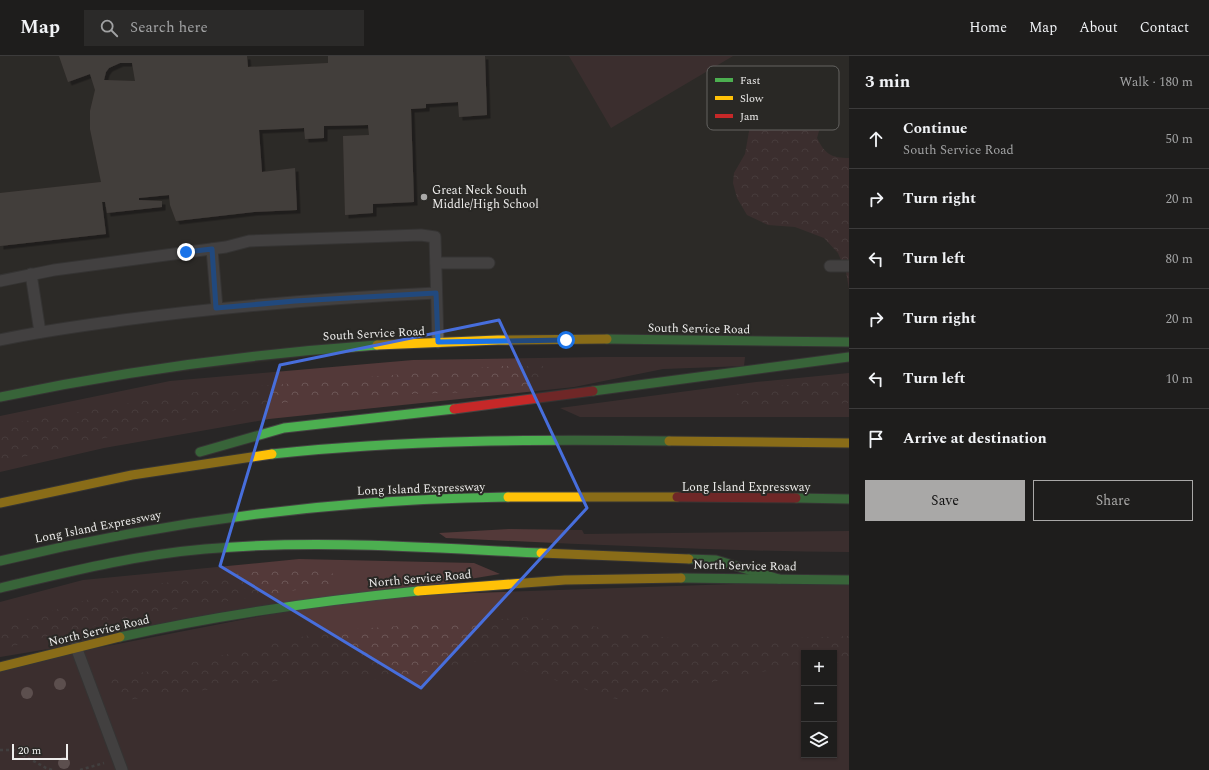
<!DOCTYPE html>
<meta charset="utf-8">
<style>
body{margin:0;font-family:Spectral,serif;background:#2b2a29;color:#f1f3f6}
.controls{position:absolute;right:12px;bottom:12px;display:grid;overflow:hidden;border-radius:0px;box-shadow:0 1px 3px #0004}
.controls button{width:36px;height:36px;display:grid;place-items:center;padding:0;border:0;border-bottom:1px solid #3c3b3b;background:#1e1d1c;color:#f1f3f6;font:20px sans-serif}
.scale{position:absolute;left:12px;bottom:10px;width:56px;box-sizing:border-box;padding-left:4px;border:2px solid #eeedec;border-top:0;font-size:11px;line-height:14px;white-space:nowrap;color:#eeedec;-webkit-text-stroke:3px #292825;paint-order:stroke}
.stop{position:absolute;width:12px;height:12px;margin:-9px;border:3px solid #1a73e8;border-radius:50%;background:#fff}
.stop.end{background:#1a73e8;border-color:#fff;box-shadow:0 1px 4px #0008}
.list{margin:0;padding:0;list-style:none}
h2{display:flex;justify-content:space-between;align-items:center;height:52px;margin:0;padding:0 16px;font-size:17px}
h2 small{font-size:13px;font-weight:400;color:#a1a2a3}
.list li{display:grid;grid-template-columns:26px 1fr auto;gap:12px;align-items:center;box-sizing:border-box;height:60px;padding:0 16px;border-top:1px solid #3c3b3b}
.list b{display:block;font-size:15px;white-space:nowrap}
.list p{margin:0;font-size:13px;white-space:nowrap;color:#a1a2a3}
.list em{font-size:13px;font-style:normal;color:#a1a2a3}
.actions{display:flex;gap:8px;padding:12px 16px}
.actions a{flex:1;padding:9px 0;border:1px solid #a9a8a7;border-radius:0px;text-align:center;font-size:14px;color:#a9a8a7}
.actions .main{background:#a9a8a7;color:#111}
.icon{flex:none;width:22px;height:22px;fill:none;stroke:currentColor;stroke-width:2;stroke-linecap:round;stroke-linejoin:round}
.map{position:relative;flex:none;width:849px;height:714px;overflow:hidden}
header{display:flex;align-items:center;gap:24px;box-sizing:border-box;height:56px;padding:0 20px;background:#1e1d1c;border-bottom:1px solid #3c3b3b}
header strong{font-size:19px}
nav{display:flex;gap:22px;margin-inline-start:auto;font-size:14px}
.search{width:280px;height:36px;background:#2b2a29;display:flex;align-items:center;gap:10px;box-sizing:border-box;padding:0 14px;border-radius:0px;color:#a1a2a3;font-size:15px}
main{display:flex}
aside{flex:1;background:#1e1d1c}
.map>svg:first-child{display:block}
</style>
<header>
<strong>Map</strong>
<div class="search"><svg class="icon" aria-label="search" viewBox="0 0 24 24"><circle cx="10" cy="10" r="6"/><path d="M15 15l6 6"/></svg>Search here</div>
<nav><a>Home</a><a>Map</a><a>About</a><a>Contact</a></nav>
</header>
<main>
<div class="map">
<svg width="849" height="714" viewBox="0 0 849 714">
<defs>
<pattern id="forest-crowns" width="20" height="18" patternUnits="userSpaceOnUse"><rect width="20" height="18" fill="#533939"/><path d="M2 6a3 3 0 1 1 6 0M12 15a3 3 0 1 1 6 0" fill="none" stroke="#6c5656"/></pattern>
<filter id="shadow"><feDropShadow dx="3.5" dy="3.5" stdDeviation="0" flood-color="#0009"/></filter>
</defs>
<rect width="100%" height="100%" fill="#282726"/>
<polygon fill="#322f28" points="0,0 849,0 849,283 472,281 0,338"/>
<g fill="#533939" fill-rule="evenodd">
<polygon points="569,0 733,0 611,72"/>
<polygon points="602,301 745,301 744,310 663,313 574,331 269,363 104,392 0,416 0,360 170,325 413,304"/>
<polygon points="849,317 849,361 580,361 560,352 756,326"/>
<path d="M 509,473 L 582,474 L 584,478 L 849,475 L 849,496 C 714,495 580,488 446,482 L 439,477 Z"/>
<polygon points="299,503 474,507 500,518 0,601 0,546 83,524"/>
<path d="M 849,524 L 849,714 L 0,714 L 0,611 L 359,541 ZM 804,597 L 834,597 L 834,699 L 804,699 Z"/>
</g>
<g fill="url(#forest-crowns)">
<path d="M 838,21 L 835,44 L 822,64 L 817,82 C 825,98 831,102 849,102 L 849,233 L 846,216 L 838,197 L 824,182 L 795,171 L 768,169 L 747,159 L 737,142 L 733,127 L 734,117 L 745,98 L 750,70 L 755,62 L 782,49 L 795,46 Z"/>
<polygon points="502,310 545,310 548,316 530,330 472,336 324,341 214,357 0,406 0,370 3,369 201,335"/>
<polygon points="849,320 849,347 757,352 737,347 734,342 739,336"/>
<polygon points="284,512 327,514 341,523 334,528 152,557 41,582 0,594 0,574 2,571 124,532"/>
<polygon points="532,561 695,586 849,580 849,606 834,607 834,597 804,597 804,609 755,617 656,638 616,643 529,616 494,602 460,608 412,620 382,624 330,618 126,644 105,629 108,622 163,613 327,575"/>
</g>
<path fill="#645b55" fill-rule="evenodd" filter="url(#shadow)" d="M 59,0 L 247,0 L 248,11 L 328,7 L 328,0 L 485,0 L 487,59 L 459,61 L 458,46 L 426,48 L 426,52 L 411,53 L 414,146 L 373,148 L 373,157 L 345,159 L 343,80 L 369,79 L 368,69 L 324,70 L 324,82 L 305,83 L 304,72 L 259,74 L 262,116 L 295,112 L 297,154 L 254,156 L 176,165 L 170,149 L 169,139 L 139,142 L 139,144 L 162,145 L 162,151 L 107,157 L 105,146 L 102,146 L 106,178 L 0,190 L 0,137 L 101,126 L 90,73 L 90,55 L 95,34 L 90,18 L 68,26 ZM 120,7 L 132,7 L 135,25 L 104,24 L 106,16 L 109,12 Z"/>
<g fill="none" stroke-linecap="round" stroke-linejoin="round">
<defs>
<g id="lane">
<polyline points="212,193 217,252"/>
<polyline points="436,207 489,207"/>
<polyline points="830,210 849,210"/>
<polyline points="31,218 40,276"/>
<polyline points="0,225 54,214 226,191 249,185 421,179 435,181 438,286"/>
<path d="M 0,284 C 41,275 81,270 123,264 C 227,250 331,242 436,237"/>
<polyline points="76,591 122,714"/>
</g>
<g id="fast">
<polyline points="607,283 849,286"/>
<polyline points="593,335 849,301"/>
<path d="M 0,341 C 125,315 250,298 377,289"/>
<polyline points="200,396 284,372 454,353"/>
<path d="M 272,398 C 404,384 536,383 669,385"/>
<polyline points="796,442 849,443"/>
<polyline points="689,503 716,504 779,523"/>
<path d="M 0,505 C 167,465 336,443 508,441"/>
<polyline points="681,522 849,524"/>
<path d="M 0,532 C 68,516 135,499 205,493 C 317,483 430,492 541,497"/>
<path d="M 120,581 C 218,559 318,545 418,535"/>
</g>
<g id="slow">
<polyline points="377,289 498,284 607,283"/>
<polyline points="669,385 849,387"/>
<polyline points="508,441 677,441"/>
<polyline points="0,447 132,419 272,398"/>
<polyline points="541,497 689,503"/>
<polyline points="418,535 565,524 681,522"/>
<polyline points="0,611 120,581"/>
</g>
<g id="jam">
<polyline points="454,353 593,335"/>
<polyline points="677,441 796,442"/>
</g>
</defs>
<use href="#lane" stroke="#454443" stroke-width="13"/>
<use href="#fast" stroke="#454443" stroke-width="11"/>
<use href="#slow" stroke="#454443" stroke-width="11"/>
<use href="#jam" stroke="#454443" stroke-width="11"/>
<g stroke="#5f5e5d" stroke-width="2.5" stroke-dasharray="3 3" stroke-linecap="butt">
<polyline points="0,694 14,694 46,712 52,714"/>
<polyline points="80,714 104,707"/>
</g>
<use href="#lane" stroke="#626160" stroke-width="11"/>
<use href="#fast" stroke="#4caf50" stroke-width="9"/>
<use href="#slow" stroke="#ffc107" stroke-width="9"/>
<use href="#jam" stroke="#c62828" stroke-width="9"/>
</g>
<g fill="#9c807f">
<circle cx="60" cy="628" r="6"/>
<circle cx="27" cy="637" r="6"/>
<circle cx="64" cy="707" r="6"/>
</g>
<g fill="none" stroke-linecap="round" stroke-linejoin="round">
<polyline stroke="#1a73e8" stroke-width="5" points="186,196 212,193 216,252 295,245 436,237 438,286 566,284"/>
</g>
<path d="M0 0H849V714H0ZM 499,264 L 587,452 L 421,632 L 220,510 L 280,309 Z" fill="#282726" fill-opacity=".55" fill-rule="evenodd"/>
<path fill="none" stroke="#476edc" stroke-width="3" stroke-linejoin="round" d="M 499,264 L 587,452 L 421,632 L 220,510 L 280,309 Z"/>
<circle fill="#a9a8a7" stroke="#292825" stroke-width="1.5" cx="424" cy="141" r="4"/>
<g text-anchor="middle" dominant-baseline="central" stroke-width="4" stroke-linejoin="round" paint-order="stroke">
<g font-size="12" fill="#eeedec" stroke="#292825" text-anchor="start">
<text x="432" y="134">Great Neck South<tspan x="432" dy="14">Middle/High School</tspan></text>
</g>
<g font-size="12" fill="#eeedec" stroke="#292825">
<text transform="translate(699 273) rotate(1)">South Service Road</text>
<text transform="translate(374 278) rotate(-3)">South Service Road</text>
<text x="746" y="431">Long Island Expressway</text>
<text transform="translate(421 433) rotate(-2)">Long Island Expressway</text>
<text transform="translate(98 471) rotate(-11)">Long Island Expressway</text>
<text transform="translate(745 510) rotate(1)">North Service Road</text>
<text transform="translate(420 523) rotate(-5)">North Service Road</text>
<text transform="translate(99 575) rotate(-13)">North Service Road</text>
</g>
</g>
<rect x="707" y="10" width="132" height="64" rx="6" fill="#292825" stroke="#646361" stroke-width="1"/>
<rect x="715" y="22" width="18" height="4" fill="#4caf50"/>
<rect x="715" y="40" width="18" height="4" fill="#ffc107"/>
<rect x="715" y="58" width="18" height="4" fill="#c62828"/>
<g font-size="11" fill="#eeedec">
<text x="740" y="28">Fast</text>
<text x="740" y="46">Slow</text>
<text x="740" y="64">Jam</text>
</g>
</svg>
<div class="controls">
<button>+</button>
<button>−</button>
<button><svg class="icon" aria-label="layers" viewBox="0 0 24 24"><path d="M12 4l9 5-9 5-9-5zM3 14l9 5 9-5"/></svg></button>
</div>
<div class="scale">20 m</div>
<div class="stop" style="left:566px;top:284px"></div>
<div class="stop end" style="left:186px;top:196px"></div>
</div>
<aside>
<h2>3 min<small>Walk · 180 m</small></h2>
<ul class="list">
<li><svg class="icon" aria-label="ahead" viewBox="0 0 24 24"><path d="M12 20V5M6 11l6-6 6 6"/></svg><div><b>Continue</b><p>South Service Road</p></div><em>50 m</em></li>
<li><svg class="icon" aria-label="right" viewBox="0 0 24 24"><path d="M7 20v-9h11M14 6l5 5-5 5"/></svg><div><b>Turn right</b></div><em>20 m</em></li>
<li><svg class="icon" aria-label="left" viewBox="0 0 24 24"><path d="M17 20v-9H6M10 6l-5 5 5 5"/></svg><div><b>Turn left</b></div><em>80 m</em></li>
<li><svg class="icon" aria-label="right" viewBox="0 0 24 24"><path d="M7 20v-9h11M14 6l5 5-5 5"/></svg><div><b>Turn right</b></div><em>20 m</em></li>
<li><svg class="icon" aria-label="left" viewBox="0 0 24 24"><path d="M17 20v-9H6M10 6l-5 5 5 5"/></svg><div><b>Turn left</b></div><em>10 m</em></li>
<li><svg class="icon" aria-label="arrive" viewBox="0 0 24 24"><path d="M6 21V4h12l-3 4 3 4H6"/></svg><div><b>Arrive at destination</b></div></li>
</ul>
<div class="actions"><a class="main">Save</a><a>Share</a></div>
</aside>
</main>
